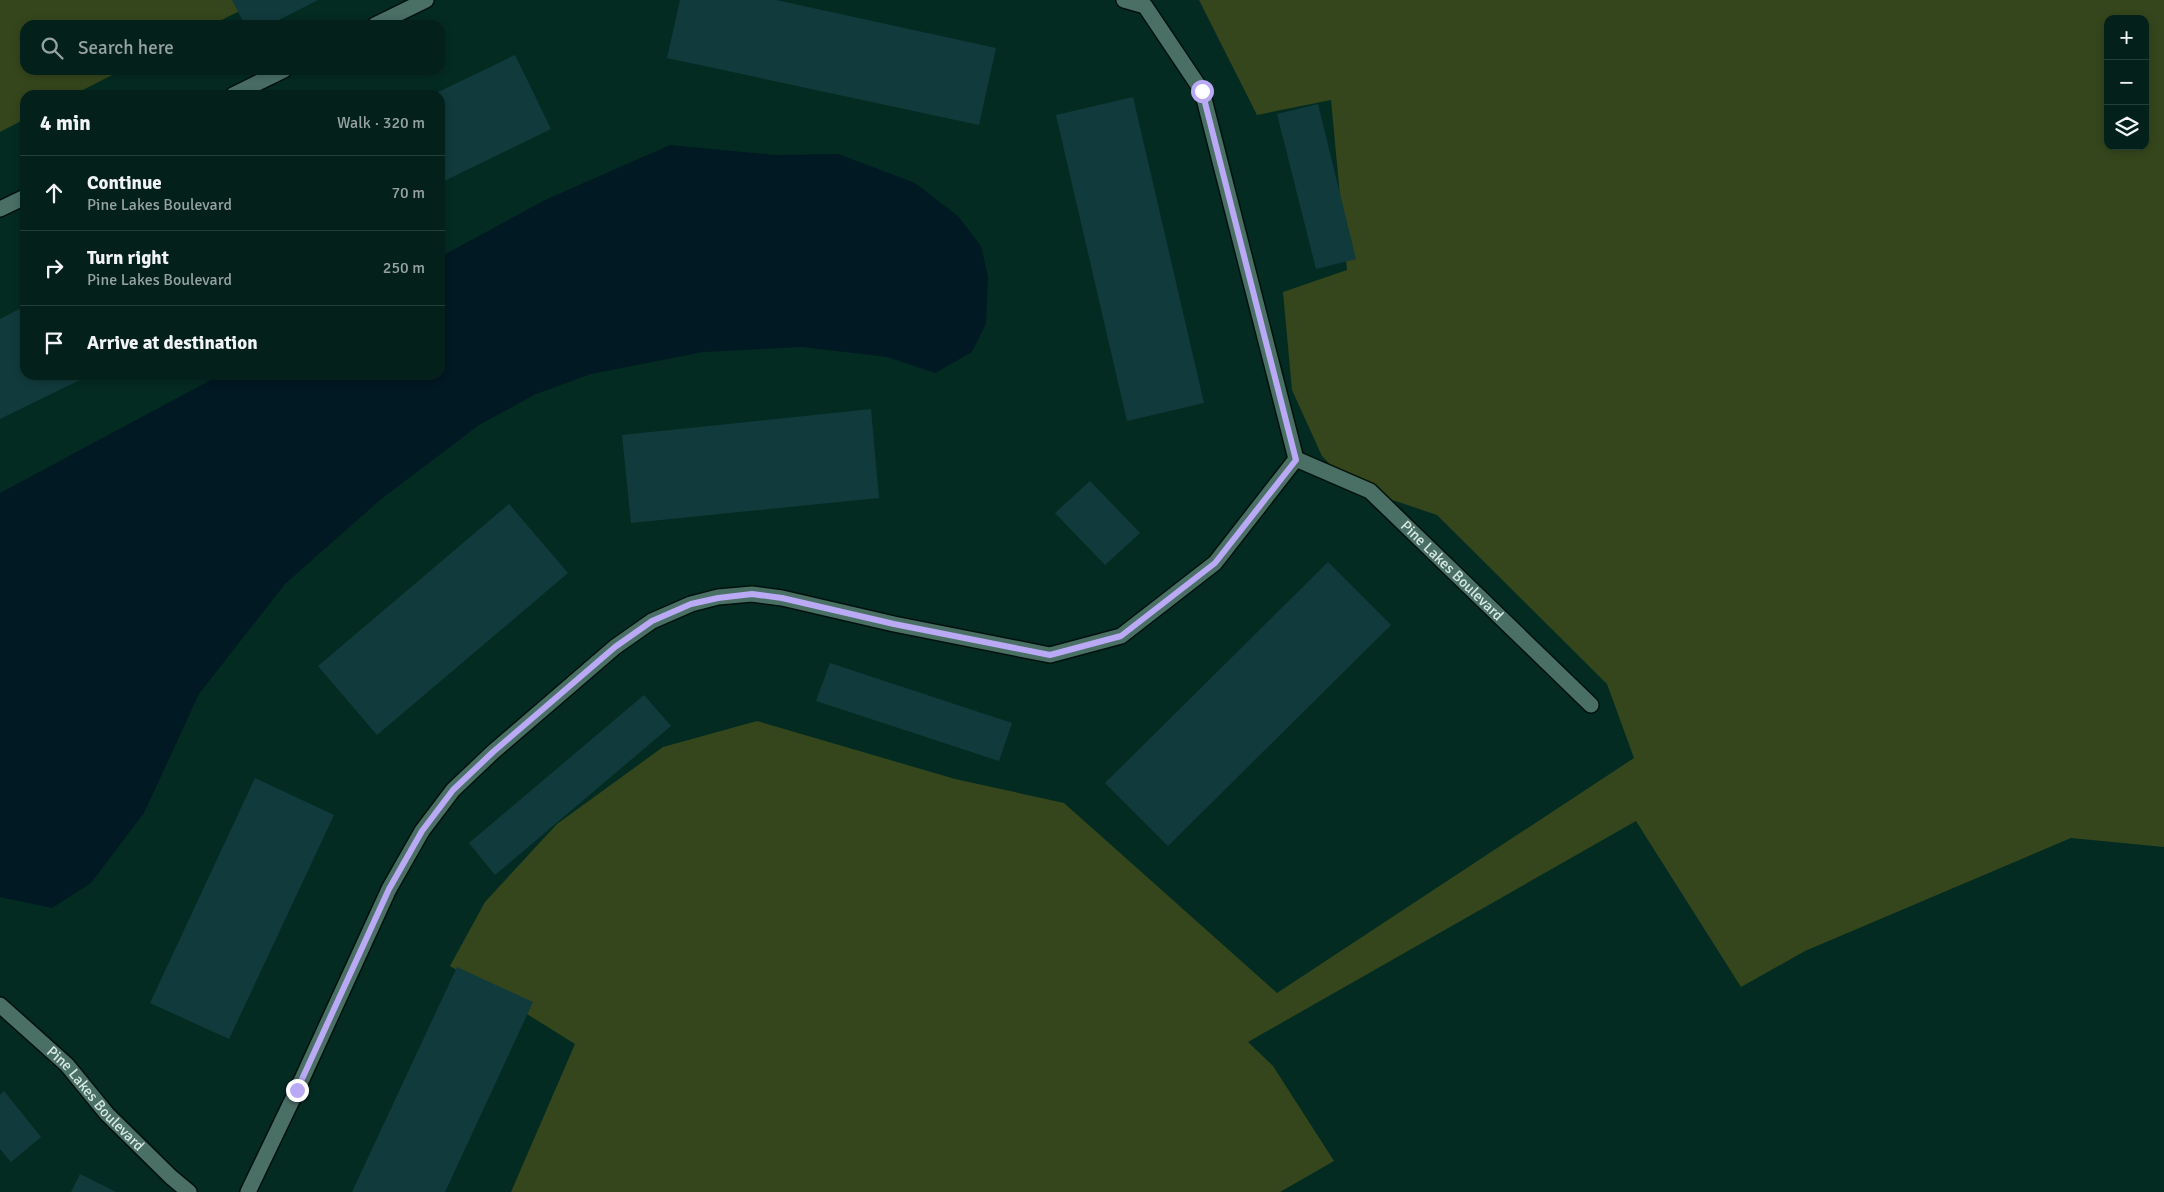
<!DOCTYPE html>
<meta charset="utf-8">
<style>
body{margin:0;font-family:Signika,sans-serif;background:#112d27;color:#f1f3f6}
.controls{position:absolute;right:15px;top:15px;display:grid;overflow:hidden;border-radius:10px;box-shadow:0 2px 8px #0003}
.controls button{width:45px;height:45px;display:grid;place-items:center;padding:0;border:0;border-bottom:1px solid #243e39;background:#03201a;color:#f1f3f6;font:25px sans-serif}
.stop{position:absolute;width:15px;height:15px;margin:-11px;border:4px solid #baaaf6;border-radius:50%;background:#fff}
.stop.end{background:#baaaf6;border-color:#fff;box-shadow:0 1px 5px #0008}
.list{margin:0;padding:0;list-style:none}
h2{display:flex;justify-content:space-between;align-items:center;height:65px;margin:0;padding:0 20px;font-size:21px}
h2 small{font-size:16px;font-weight:400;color:#97a3a2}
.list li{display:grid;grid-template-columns:32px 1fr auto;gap:15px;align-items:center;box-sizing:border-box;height:75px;padding:0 20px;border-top:1px solid #243e39}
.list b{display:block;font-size:19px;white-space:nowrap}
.list p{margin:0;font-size:16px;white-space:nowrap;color:#97a3a2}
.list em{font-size:16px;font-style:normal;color:#97a3a2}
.icon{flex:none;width:28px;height:28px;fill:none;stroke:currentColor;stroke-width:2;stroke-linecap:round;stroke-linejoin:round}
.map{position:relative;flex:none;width:2164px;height:1192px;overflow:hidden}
.search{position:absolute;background:#03201a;box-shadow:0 2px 8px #0003;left:20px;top:20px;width:425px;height:55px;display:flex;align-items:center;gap:12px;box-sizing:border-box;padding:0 18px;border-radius:15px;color:#97a3a2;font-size:19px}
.panel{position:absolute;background:#03201a;box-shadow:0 2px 8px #0003;left:20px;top:90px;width:425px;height:290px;border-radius:15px}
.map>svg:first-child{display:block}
</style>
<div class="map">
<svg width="2164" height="1192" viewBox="0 0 2164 1192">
<rect width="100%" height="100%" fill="#042b22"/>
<g fill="#35461c" fill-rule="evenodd">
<polygon points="0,0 261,0 212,25 25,25 25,70 122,70 73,95 25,95 25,119 0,132"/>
<path d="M 1199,0 L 2164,0 L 2164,847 L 2071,838 L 1805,951 L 1741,987 L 1636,821 L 1248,1042 L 1273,1066 L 1334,1161 L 1280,1192 L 511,1192 L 575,1044 L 450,966 L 485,902 L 557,824 L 663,747 L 757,721 L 955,779 L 1064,803 L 1277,993 L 1634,758 L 1607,684 L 1437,515 L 1351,486 L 1322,456 L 1292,390 L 1283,292 L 1347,270 L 1331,100 L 1257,115 ZM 2108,19 L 2145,19 L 2145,146 L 2108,146 Z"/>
</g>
<polygon fill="#001923" points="670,145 774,155 838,154 915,183 958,216 981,246 988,277 986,324 972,352 935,373 887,357 802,347 703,352 591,374 536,394 479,425 380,500 285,584 199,694 144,813 91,883 52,908 0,897 0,493 220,375 440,375 440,257 545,200"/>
<g fill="#113a3c">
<polygon points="232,0 318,0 269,25 245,25"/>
<polygon points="680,0 776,0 996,48 979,125 667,58"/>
<polygon points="515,55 551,129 440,183 440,95 432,95"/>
<polygon points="1133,97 1204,403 1127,421 1056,115"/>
<polygon points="1318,104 1356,259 1316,269 1277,114"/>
<polygon points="25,306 25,375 90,375 0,419 0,319"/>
<polygon points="871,409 879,498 631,523 622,435"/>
<polygon points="1090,481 1140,533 1105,565 1055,513"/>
<polygon points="509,504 568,573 377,735 318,666"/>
<polygon points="1328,562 1391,625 1168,846 1105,783"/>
<polygon points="830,663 1012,723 999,761 816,701"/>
<polygon points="644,695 671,726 495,875 469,843"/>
<polygon points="255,778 334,815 229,1039 150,1003"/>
<polygon points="457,967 533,1002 445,1192 352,1192"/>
<polygon points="4,1091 41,1137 11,1162 0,1149 0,1095"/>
<polygon points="80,1174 116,1192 71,1192"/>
</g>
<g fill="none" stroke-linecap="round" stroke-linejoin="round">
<defs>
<g id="lane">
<polyline points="1124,0 1145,6 1202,91 1296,459"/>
<polyline points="375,25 426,0"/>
<polyline points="233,95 284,70"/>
<polyline points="0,209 25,197"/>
<path id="s1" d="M 1296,459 L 1370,491 L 1591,705"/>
<path id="s2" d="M 0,1005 L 67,1065 L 107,1114 L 171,1177 L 189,1192"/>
<polyline points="248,1192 297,1090 389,889 422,831 453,790 493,752 615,647 652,621 691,604 718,597 752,594 782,598 894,624 1050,655 1121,636 1215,563 1296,459"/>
</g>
</defs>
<use href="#lane" stroke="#00120c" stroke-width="18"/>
<use href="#lane" stroke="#4a6f65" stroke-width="15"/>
</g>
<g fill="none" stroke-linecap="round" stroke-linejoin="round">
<polyline stroke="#baaaf6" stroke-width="6" points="297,1090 389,889 422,831 453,790 493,752 615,647 652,621 691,604 718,598 752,594 782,598 894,624 1050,655 1121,636 1215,563 1296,460 1202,91"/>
</g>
<g text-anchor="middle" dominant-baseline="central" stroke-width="4" stroke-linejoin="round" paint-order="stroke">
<g font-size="15" fill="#d7eae4" stroke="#03100c">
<text stroke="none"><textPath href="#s1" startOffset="195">Pine Lakes Boulevard</textPath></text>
<text stroke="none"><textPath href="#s2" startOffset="134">Pine Lakes Boulevard</textPath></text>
</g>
</g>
</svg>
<div class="controls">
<button>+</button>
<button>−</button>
<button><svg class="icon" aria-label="layers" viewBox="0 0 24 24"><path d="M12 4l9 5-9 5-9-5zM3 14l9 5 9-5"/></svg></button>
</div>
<div class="stop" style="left:1202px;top:91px"></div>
<div class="stop end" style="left:297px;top:1090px"></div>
<div class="search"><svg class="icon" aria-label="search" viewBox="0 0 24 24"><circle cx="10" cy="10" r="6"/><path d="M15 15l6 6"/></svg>Search here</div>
<section class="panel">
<h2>4 min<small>Walk · 320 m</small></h2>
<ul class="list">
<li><svg class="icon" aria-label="ahead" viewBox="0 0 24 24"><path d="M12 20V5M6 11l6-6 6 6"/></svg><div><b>Continue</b><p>Pine Lakes Boulevard</p></div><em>70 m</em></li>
<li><svg class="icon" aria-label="right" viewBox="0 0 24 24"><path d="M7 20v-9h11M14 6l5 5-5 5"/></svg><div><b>Turn right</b><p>Pine Lakes Boulevard</p></div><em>250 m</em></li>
<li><svg class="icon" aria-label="arrive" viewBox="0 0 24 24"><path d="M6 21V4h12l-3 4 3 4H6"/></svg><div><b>Arrive at destination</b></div></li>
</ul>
</section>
</div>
